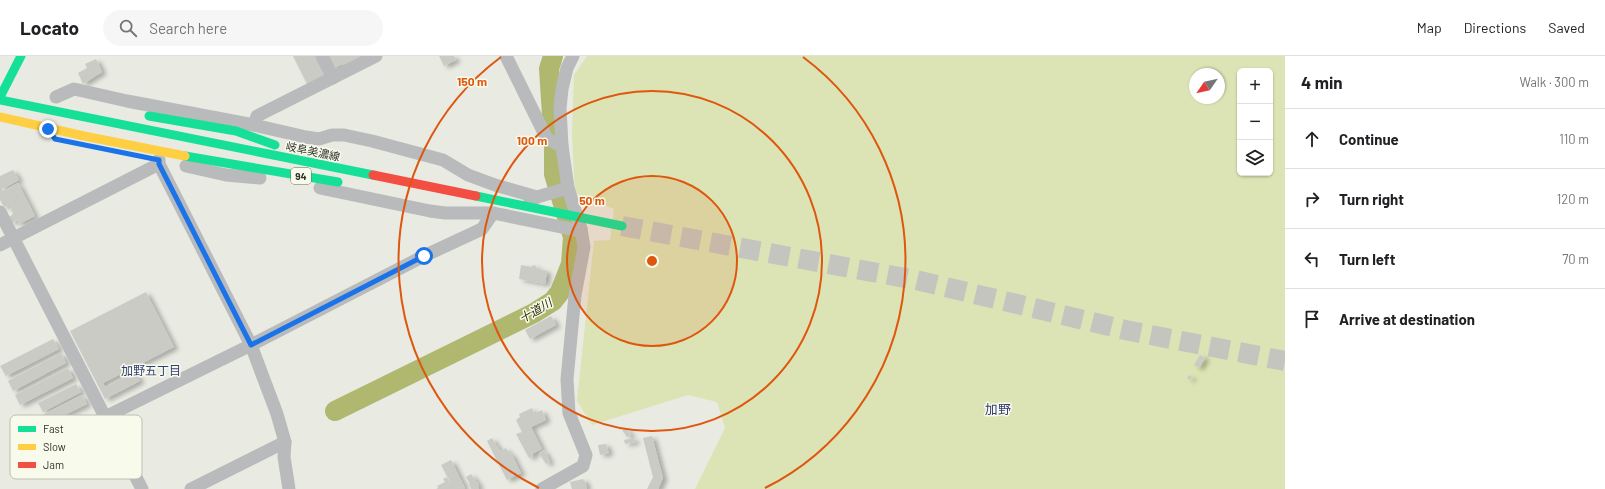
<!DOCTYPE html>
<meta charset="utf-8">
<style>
body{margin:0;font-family:Barlow,"Noto Sans JP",sans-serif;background:#f6f6f6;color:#202124}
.controls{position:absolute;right:12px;top:12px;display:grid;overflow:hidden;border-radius:6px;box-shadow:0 1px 3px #0004}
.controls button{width:36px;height:36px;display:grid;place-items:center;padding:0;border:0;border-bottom:1px solid #e0e0e0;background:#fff;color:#202124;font:20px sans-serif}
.compass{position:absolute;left:1189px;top:12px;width:36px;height:36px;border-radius:50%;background:#fff;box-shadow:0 1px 3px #0004;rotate:236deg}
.stop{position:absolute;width:12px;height:12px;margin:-9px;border:3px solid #1a73e8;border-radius:50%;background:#fff}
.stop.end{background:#1a73e8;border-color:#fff;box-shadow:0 1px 4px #0008}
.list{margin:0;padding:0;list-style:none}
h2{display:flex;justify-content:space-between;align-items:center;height:52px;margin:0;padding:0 16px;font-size:17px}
h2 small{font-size:13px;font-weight:400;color:#757577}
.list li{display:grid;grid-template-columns:26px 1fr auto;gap:12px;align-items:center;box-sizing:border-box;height:60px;padding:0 16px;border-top:1px solid #e0e0e0}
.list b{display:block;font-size:15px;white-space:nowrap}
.list em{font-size:13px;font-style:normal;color:#757577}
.icon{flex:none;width:22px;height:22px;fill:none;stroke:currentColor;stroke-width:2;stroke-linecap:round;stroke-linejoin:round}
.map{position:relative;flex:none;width:1285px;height:433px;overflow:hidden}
header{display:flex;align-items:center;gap:24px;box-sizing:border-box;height:56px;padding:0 20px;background:#fff;border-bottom:1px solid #e0e0e0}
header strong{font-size:19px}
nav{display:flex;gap:22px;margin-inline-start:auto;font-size:14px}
.search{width:280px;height:36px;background:#f6f6f6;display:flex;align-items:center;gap:10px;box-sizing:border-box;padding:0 14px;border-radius:22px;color:#757577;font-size:15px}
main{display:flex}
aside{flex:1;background:#fff}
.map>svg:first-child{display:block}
</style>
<header>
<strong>Locato</strong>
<div class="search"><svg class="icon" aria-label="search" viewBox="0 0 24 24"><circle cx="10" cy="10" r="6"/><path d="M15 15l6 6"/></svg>Search here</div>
<nav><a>Map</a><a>Directions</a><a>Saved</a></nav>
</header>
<main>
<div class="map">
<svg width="1285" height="433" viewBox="0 0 1285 433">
<defs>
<filter id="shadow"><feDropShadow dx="4.5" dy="2.5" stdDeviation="2" flood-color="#0004"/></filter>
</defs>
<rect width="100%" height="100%" fill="#e9eae2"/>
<path fill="#dce3b4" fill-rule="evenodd" d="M 587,0 L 1285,0 L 1285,433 L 695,433 L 725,372 L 717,346 L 688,339 L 592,369 L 577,345 L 594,185 L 610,184 L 614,153 L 575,137 L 572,78 L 574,19 ZM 1240,15 L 1270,15 L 1270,117 L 1240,117 ZM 1195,18 L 1219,18 L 1219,42 L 1195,42 Z"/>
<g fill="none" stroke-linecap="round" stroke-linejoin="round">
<polyline stroke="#b0b870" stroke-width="20" points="335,355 534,257 553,245 560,236 571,208 573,181 554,118 554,78 553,74 549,13 553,0"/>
</g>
<g fill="#cacbc5" filter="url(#shadow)">
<polygon points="293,0 318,0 326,19 307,28"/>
<polygon points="325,0 364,0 344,10 343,8 332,13"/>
<polygon points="439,0 454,0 456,4 444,10"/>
<polygon points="96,3 102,16 83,28 78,17 87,12 85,8"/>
<polygon points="13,114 19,124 2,133 3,135 18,127 35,160 19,168 17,164 12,167 9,161 13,158 9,149 4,151 0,144 0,120"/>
<polygon points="521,209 532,211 533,209 536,210 536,212 547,215 545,228 519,223"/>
<polygon points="146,236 174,291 103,327 105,331 135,316 140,325 105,343 70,275"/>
<polygon points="551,260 556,269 530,283 525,274"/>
<polygon points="53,283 59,293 6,320 0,310"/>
<polygon points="61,297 66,307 13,335 8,325"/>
<polygon points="1200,299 1205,302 1199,312 1194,309"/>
<polygon points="68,312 73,322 20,349 15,339"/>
<polygon points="1189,319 1192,321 1190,324 1187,322"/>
<polygon points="76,328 81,336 43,356 38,347"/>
<polygon points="82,339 87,348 48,367 44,358"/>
<polygon points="532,352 534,358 542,354 546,364 531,371 542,393 532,398 533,400 529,402 516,378 522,376 516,364 520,361 519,358"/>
<polygon points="626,372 631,379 627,381 622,374"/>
<polygon points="652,380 663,422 658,433 647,433 653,421 643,382"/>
<polygon points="492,382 496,389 493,391 497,389 500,395 506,392 509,398 511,397 521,417 507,424 487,385"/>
<polygon points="634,382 635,386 625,388 624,384"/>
<polygon points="606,388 609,397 600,399 598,389"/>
<polygon points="544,394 550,406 546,408 539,397"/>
<polygon points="451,404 465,432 462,433 454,433 441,409"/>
<polygon points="471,418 479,429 478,430 479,433 471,433 469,428 470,428 466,421"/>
<polygon points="447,421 453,433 436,433 438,432 437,430 445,426 443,423"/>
<polygon points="583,423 584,425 585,425 587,433 572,433 570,426"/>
</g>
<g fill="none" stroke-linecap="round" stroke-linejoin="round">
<polyline stroke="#c4c5be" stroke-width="20" stroke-dasharray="20 10" stroke-linecap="butt" points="622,170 916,224 1130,275 1285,305"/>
<g stroke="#b9babb" stroke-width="13">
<polyline points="322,0 333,22"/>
<polyline points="506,0 547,83 562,90"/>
<polyline points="56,41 74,33 127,45 254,69 306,81 319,83 332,79 344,79 372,85 443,104 468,119 495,129 537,141"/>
<polyline points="254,69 257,60 376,0"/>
<polyline points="159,104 159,108 251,289 277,358 285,386 284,401 289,433"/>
<polyline points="186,110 226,119 260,122"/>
<polyline points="320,132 430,155 445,157 493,157 576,174 581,173"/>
<polyline points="530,145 537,141 568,132"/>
<polyline points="0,156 142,433"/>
<polyline points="0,189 159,108"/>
<polyline points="105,361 251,289 424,200 482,173 493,157"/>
<polyline points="191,433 285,386"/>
<polyline points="542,433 583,410 586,399 569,357 567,323 575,239 584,191 581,173 568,132 562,90 560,52 562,33 567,12 573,0"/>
</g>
<g stroke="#16e098" stroke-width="9">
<polyline points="0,41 21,0"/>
<polyline points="0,44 373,119"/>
<polyline points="149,60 236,75 275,89"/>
<polyline points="185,100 338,126"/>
<polyline points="476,140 622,170"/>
</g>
<polyline stroke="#ffcf43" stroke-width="9" points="0,61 84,80 185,100"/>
<polyline stroke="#f24e42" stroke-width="9" points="373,119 476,140"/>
</g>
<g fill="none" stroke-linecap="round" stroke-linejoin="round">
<polyline stroke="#1a73e8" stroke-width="5" points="48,73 55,83 159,104 159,108 251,289 424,200"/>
</g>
<circle cx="652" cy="205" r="85" fill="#df570e" fill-opacity=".12"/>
<g fill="none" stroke="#df570e" stroke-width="2">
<circle cx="652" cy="205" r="85"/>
<circle cx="652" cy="205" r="170"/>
<path d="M539 432A254 254 0 0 1 501 1M803 1A254 254 0 0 1 765 432"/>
</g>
<g text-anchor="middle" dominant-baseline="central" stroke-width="3" stroke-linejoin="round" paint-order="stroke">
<rect fill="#f8fbeb" stroke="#6d6e65" stroke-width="1" x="291" y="112" width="20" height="16" rx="3"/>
<g font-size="10" font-weight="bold" fill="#31322c">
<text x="301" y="120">94</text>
</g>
<g font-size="11" fill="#31322c" stroke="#f8fbeb">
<text transform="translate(313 95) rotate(12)">岐阜美濃線</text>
</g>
<g font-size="12" font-style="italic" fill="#2e3208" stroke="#f8fbeb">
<text transform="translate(535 254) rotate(-31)">十道川</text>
</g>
<g font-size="12" fill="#323d77" stroke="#f8fbeb">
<text x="151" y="314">加野五丁目</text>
</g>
<g font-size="13" fill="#323d77" stroke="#f8fbeb">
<text x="998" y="353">加野</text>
</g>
</g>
<rect x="10" y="359" width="132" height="64" rx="6" fill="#f8fbeb" stroke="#bcbfb2" stroke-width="1"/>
<rect x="18" y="370" width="18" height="6" fill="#16e098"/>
<rect x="18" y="388" width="18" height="6" fill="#ffcf43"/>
<rect x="18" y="406" width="18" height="6" fill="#f24e42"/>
<g font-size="11" fill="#31322c">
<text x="43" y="377">Fast</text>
<text x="43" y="395">Slow</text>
<text x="43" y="413">Jam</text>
</g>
<circle cx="652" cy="205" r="6" fill="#df570e" stroke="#f8fbeb" stroke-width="2"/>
<g font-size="12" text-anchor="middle" font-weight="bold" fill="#df570e" stroke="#f8fbeb" stroke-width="3" stroke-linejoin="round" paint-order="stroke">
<text x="472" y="30">150 m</text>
<text x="532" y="89">100 m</text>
<text x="592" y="149">50 m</text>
</g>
</svg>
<div class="controls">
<button>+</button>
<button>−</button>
<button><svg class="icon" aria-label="layers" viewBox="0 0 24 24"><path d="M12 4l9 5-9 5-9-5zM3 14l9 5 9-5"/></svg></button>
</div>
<svg class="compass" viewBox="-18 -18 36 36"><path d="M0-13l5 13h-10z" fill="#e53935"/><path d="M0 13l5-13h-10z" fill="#757577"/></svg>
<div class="stop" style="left:424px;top:200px"></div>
<div class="stop end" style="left:48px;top:73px"></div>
</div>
<aside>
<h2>4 min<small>Walk · 300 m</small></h2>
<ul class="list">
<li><svg class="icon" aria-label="ahead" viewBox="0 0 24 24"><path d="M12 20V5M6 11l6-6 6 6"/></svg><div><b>Continue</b></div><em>110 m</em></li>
<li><svg class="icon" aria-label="right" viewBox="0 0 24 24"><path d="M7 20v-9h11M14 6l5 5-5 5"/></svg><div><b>Turn right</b></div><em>120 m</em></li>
<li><svg class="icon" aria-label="left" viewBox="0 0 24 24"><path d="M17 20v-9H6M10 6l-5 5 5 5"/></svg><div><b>Turn left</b></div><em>70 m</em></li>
<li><svg class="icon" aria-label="arrive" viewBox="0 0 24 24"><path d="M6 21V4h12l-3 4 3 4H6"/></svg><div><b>Arrive at destination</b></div></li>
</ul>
</aside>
</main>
